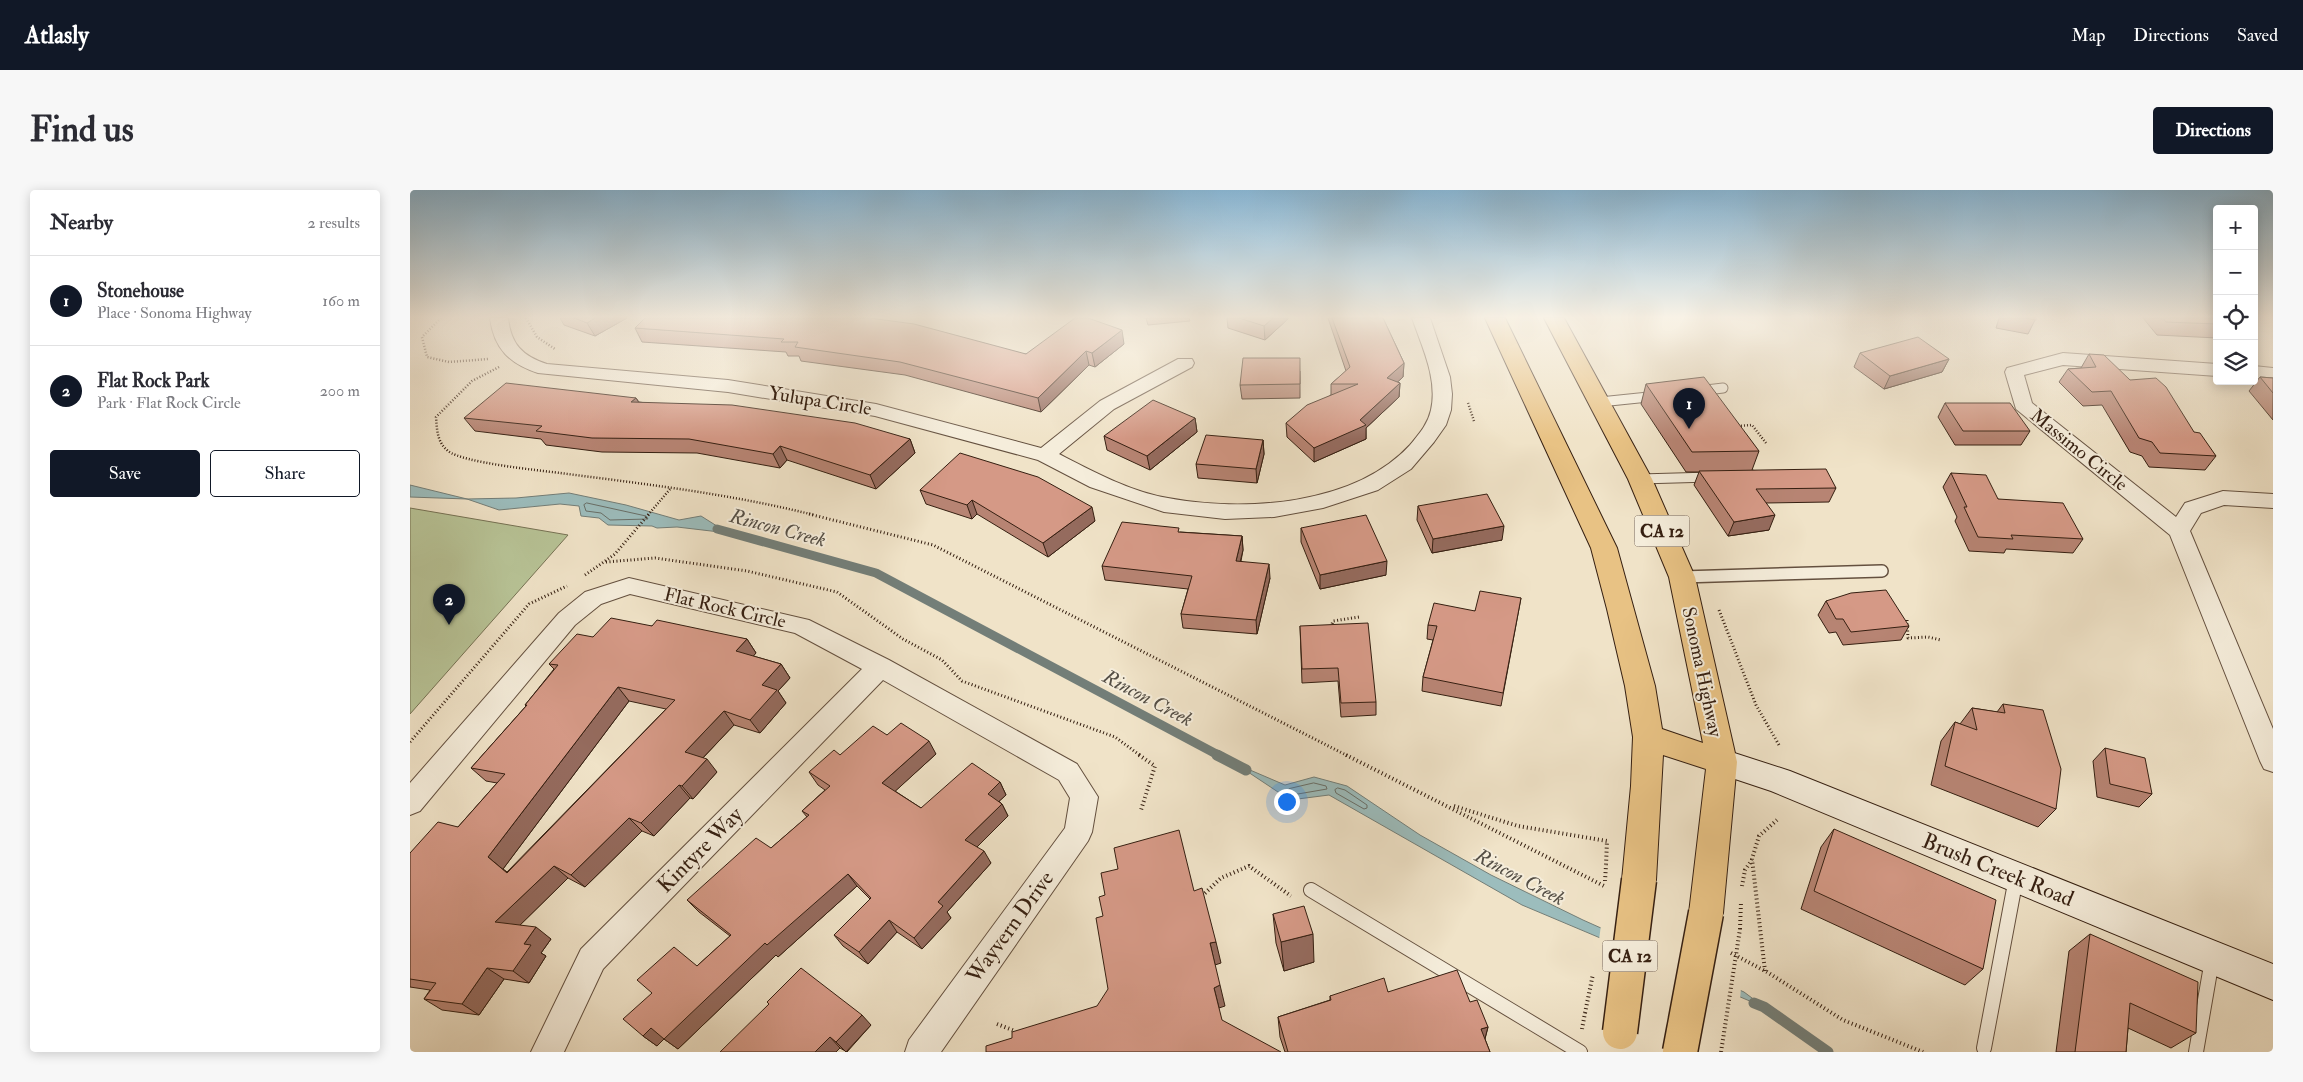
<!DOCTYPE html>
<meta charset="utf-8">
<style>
body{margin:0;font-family:"IM FELL Double Pica",serif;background:#f7f7f7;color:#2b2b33}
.controls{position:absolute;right:15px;top:15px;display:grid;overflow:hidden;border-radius:5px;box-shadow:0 2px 12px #0003}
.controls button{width:45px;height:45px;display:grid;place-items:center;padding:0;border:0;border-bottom:1px solid #e1e1e2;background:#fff;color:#2b2b33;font:25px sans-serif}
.you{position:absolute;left:876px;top:611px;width:18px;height:18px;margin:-12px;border:4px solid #fff;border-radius:50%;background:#1a73e8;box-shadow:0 0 0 8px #1a73e833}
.badge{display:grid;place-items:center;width:32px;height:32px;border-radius:50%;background:#111827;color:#fff;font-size:16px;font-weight:700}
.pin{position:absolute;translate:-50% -41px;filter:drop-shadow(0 1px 2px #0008)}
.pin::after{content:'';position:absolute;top:26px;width:18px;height:15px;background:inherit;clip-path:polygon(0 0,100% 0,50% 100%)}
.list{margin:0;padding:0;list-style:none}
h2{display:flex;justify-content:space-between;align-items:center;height:65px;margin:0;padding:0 20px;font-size:21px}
h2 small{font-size:16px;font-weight:400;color:#7c7c81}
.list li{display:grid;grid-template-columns:32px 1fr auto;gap:15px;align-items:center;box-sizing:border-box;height:90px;padding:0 20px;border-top:1px solid #e1e1e2}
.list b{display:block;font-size:19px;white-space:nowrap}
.list p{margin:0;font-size:16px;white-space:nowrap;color:#7c7c81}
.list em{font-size:16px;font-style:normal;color:#7c7c81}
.actions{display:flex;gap:10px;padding:15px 20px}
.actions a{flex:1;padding:11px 0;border:1px solid #111827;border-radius:5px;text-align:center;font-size:18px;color:#111827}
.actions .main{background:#111827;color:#fff}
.icon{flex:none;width:28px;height:28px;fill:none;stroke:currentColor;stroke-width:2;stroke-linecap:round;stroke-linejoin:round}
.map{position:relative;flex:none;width:1863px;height:862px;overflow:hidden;border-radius:5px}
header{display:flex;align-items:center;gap:30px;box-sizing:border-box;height:70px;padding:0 25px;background:#111827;color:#fff}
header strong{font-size:24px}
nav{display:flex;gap:28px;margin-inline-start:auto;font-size:18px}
.intro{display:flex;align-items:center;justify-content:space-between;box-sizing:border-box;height:120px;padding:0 30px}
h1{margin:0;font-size:35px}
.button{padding:12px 22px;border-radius:5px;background:#111827;color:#fff;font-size:18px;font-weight:700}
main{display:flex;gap:30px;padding:0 30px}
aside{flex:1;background:#fff;border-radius:5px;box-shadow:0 2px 12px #0003}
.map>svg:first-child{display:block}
</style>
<header>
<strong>Atlasly</strong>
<nav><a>Map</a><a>Directions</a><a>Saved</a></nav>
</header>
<div class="intro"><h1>Find us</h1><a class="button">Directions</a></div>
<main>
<aside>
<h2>Nearby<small>2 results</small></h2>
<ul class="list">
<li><span class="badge">1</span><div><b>Stonehouse</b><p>Place · Sonoma Highway</p></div><em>160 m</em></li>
<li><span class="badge">2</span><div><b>Flat Rock Park</b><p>Park · Flat Rock Circle</p></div><em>200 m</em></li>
</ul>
<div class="actions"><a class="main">Save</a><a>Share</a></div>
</aside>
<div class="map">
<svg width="1863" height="862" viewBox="0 0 1863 862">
<rect width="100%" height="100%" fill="#f0e3c8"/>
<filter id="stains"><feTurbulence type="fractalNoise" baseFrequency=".004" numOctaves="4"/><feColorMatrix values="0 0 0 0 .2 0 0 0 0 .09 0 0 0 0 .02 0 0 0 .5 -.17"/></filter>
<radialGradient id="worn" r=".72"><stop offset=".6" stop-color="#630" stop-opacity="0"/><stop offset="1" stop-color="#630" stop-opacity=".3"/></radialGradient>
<polygon fill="#b8c497" stroke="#767254" points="0,318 158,345 0,524"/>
<g fill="#9cbdbd" stroke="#737e78">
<polygon points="0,295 57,309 106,308 159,303 216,315 269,330 291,326 318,343 267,337 247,338 242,336 198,335 189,328 171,326 169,316 150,314 89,320 57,309 0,307"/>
<polygon points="826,574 875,595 904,587 937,596 1010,645 1081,685 1173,730 1334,802 1354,817 1112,715 919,605 880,610"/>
</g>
<polygon fill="#f0e3c8" points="1191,735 1331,798 1330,810 1189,750"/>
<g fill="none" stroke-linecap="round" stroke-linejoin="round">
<g stroke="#686e67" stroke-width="1">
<polygon points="177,313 236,326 238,329 200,330 191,323 176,321 174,315"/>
<polygon points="904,593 916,596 917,599 882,605 878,602 879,599"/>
<polygon points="928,598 935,600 957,615 957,618 954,619 926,603 925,600"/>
</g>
<polyline stroke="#737e78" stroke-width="9" points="307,339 466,383 810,566"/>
<g stroke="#737e78" stroke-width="11">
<polyline points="807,565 836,580"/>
<polyline points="1344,813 1354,817 1418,862"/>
</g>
<defs>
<g id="lane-far2">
<polyline points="1288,201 1313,198"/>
<polyline points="1190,212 1248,206"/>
<polyline points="1230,289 1301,287"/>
</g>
<polyline id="lane-far1" points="1272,387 1472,381"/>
<g id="lane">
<polyline points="901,700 1170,862"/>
<polyline points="1574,858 1606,688"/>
<polyline points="1786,862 1802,770"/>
</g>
<g id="street">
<path d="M 80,128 L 98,128 C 101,154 112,166 137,174 L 318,190 L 466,214 L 631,258 L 690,211 L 768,169 L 782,169 L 784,173 L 782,177 L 704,219 L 649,264 C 682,281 721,302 758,308 C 834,322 944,316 1000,255 C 1009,244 1018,234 1021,220 C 1028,189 1012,157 1002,128 L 1020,128 L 1040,187 L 1042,204 L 1041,220 L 1036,235 L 1024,252 L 1001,279 L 968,300 L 913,318 L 864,327 L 815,329 L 754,322 L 680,297 L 628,270 L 465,226 L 318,202 L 128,183 C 100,174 84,159 80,128 Z"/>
<polygon points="1653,163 1807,174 1807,186 1653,175 1614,185 1622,213 1766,327 1775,313 1813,301 1863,304 1863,318 1814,315 1791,323 1780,341 1863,539 1863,582 1854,579 1850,571 1760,345 1606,219 1595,182 1597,178"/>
<polygon points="1844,176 1863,178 1863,190 1844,188"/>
<polygon points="219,388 399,430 479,470 667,574 688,607 682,642 678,651 531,862 495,862 499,850 655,638 660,608 649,590 473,490 193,779 154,862 121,862 171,759 452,479 385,443 220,404 191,414 165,435 10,621 0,625 0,593 149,423 175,402"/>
</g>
<polygon id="secondary" points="1312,559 1380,581 1863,774 1863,810 1361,601 1301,581 1297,572 1301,563"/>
<polygon id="primary" points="1075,128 1095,128 1207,358 1245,496 1252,539 1293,553 1259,387 1218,289 1134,128 1154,128 1242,289 1285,387 1327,572 1313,723 1308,734 1296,739 1284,734 1279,723 1296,579 1253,565 1246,690 1241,701 1229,705 1217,701 1212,690 1221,596 1223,547 1215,496 1197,419 1181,358"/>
</defs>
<use href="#lane-far2" stroke="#64503f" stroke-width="11"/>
<use href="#lane-far1" stroke="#64503f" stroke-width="14"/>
<use href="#lane" stroke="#64503f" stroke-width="16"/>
<use href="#street" stroke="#64503f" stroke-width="2"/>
<use href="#secondary" stroke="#351f11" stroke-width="2"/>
<use href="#primary" stroke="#351f11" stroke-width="2"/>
<g stroke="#351f11" stroke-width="2.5" stroke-dasharray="1 2" stroke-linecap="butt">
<polyline points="31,128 12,147 17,167 39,172 78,169"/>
<polyline points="116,128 127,147 145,159"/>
<path d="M 89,177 L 62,191 L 26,227 C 27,240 27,252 38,261 C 54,273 127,280 150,283 C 235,294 321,304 404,325"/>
<polyline points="1058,213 1064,231"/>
<polyline points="1328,236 1342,235 1356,253"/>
<polyline points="238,325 261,298"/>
</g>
<g stroke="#351f11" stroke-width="3" stroke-dasharray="1 2.5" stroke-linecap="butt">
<polyline points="399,324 523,355 938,566"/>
<polyline points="196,372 245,368 337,381 427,402 493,449 532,470 552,491 705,547 731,566"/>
<polyline points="175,385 205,364 239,324"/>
<polyline points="1309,420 1346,515 1369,555"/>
<polyline points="1497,430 1498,448 1518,447 1531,450"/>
<polyline points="921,437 923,431 949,427"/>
<polyline points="0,552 119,414 157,396"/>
</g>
<g stroke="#351f11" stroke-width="4" stroke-dasharray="1 3" stroke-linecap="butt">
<polyline points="729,565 745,576 731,620"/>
<polyline points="936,565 1196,697"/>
<polyline points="1044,616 1108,636 1197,651 1196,675"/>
<polyline points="1332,696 1335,680 1342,670"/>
<polyline points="792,706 811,688 839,676 881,706"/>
<polyline points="1330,739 1331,712"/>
<polyline points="1321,763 1357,782 1433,830 1513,862"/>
<polyline points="1355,781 1342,669 1349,646 1367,630"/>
<polyline points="587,834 605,841"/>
<polyline points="1172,839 1175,823"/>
</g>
<use href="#lane-far2" stroke="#f5eddb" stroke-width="9"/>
<use href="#lane-far1" stroke="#f5eddb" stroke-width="11"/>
<use href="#lane" stroke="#f5eddb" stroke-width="14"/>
<use href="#street" fill="#f5eddb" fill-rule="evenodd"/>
<use href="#secondary" fill="#f5eddb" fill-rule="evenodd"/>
<use href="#primary" fill="#e8c284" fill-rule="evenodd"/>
<defs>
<g id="primary-bridge">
<polyline points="1210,842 1229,690"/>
<polyline points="1270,862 1296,723"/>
</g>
</defs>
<use href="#primary-bridge" stroke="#351f11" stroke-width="37" stroke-linecap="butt"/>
<g stroke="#351f11" stroke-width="4" stroke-dasharray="1 3" stroke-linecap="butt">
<polyline points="1195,691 1196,675"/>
<polyline points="1175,823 1183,784"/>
<polyline points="1311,862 1330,739"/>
</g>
<use href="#primary-bridge" stroke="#e8c284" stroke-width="34"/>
</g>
<g fill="#b78473" stroke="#351f11" fill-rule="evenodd">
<polygon points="150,128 217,128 185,146 154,135"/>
<polygon points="736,128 779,128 780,131 738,135"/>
<polygon points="817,128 878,128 878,129 855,150 818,138"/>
<polygon points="918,128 973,128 994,173 993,187 987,192 990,193 989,207 956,238 956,249 904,272 877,247 876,233 921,205 921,194 936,181"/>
<polygon points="1589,128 1626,128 1618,144 1586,138"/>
<polygon points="1733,128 1807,128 1807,148 1747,145"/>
<polygon points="225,138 616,164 714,154 685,177 679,175 631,222 495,185 391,171 389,166 378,166 376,162 232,152"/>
<polygon points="1450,163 1539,169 1532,182 1474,199 1444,177"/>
<polygon points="1679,164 1720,190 1784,242 1806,266 1795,280 1739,277 1732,266 1720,262 1692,215 1673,216 1649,192 1658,179 1671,178"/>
<polygon points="890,181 890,208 832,209 830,195"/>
<polygon points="1850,187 1863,188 1863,230 1839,201"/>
<polygon points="1236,194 1349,261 1342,280 1426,298 1419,312 1356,313 1359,340 1318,346 1284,295 1289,282 1276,282 1231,214"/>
<polygon points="226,208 229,212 500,249 505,263 466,299 377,270 370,278 287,263 192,262 136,255 131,249 65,241 54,228"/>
<polygon points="1535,213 1620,241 1611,255 1545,255 1528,227"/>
<polygon points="785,228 787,242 740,280 697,260 694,246"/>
<polygon points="853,250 854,264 847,293 788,288 786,274"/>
<polygon points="1541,283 1588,309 1673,349 1663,363 1596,359 1594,363 1559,361 1545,331 1547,327 1533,297"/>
<polygon points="510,300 685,331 638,367 567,324 562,329 516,314"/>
<polygon points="1008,316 1092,350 1022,363 1007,330"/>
<polygon points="891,338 976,385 910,399 891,352"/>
<polygon points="770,342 832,346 833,360 831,371 860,388 847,444 773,438 771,424 778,399 695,390 692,376"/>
<polygon points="1111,408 1091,516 1012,501 1013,487 1023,450 1017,449 1018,435 1065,421"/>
<polygon points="1416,411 1499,436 1491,450 1433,455 1426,442 1419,443 1408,425"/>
<path d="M 242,436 L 337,449 L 346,463 L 343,466 L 371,474 L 380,488 L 368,501 L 376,513 L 350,543 L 324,535 L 293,568 L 307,582 L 283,609 L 280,608 L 244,646 L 232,641 L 175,697 L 158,688 L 110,735 L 141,749 L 131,763 L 136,766 L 119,793 L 94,789 L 69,825 L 32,820 L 14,809 L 20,800 L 0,797 L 0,663 L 48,637 L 87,593 L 76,591 L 61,578 L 116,516 L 115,515 L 144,479 L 139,474 L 183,447 ZM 219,511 L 256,519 L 97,682 L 93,679 Z"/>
<polygon points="890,436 966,512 966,525 931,527 928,491 892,493"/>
<polygon points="1593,514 1646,619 1628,637 1521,595 1531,551 1545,532 1550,534 1562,518 1587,522"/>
<polygon points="477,545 526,564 485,601 511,618 590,592 596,605 589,611 592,614 598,626 567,657 581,673 537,722 541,728 512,759 487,742 458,774 433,756 424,745 460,709 447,696 368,767 366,765 268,859 254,849 247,856 233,846 287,776 320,746 289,722 277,710 361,658 397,627 392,621 415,600 408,595 399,582 430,565"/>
<polygon points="1695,558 1742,604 1729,617 1687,607 1683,571"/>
<polygon points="1424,639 1573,779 1555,795 1391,719 1411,657"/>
<polygon points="863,724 904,772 874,781 866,753"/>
<polygon points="1680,744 1786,843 1761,858 1718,838 1716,862 1646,862 1659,761"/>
<polygon points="978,802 1060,812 1078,837 1075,849 1080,862 875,862 870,847 868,827 920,810 920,806"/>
<polygon points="461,835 437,862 430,858 310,862"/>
</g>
<g fill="#956b5e" stroke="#351f11">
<polygon points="185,128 217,128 185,146 177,133"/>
<polygon points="863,128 878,129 855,150 854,136"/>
<polygon points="712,140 714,154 685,177 682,163"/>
<polygon points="676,161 679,175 631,222 628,208"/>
<polygon points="1539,169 1532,182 1474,199 1480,186"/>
<polygon points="994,173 993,187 977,202 977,188"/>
<polygon points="990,193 989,207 956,238 956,249 904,272 904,258 950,230"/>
<polygon points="226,208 234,221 221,212"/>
<polygon points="785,228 787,242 740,280 737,266"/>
<polygon points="500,249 505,263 466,299 460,285"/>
<polygon points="853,250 854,264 847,293 846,279"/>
<polygon points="370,256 377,270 370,278 363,264"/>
<polygon points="562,310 567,324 562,329 557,315"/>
<polygon points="682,317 685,331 638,367 633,353"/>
<polygon points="1365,325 1359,340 1318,346 1324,332"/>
<polygon points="1094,336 1092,350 1022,363 1023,349"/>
<polygon points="832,346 833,360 827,385 826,371"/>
<polygon points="977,371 976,385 910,399 910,385"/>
<polygon points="859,374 860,388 847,444 846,430"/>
<polygon points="337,449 346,463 336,475 326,461"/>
<polygon points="371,474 380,488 368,501 376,513 350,543 340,530 352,495"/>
<polygon points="208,497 219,511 93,679 112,695 78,667"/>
<polygon points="314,521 324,535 286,575 275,562"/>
<polygon points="519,551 526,564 480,606 472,593"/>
<polygon points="297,569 307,582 283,609 272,596"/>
<polygon points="590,592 596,605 584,616 578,604"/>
<polygon points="269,595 280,608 244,646 231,633"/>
<polygon points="592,614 598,626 562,662 555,650"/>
<polygon points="219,628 232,641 175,697 161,685"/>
<polygon points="574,661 581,673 537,722 541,728 512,759 504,748 528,712"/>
<polygon points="144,676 158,688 101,744 85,732"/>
<polygon points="438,684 447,696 368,767 366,765 268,859 254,849 247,856 233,846 241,838"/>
<polygon points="479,730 487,742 458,774 449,762"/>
<polygon points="126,737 141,749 131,763 136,766 119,793 103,781 114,754"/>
<polygon points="903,744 904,772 874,781 871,752"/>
<polygon points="806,752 811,773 805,775 800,753"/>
<polygon points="77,778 94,789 69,825 52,814"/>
<polygon points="810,795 815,816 809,818 804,798"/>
<polygon points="452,825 461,835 436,862 426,852"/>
<polygon points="1078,837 1073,856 1071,839"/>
<polygon points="420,847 430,858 426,862 405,862"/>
</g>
<g fill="#d59986" stroke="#351f11" fill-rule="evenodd">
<polygon points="164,128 185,128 177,133"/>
<polygon points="235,128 460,128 504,134 616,164 665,128 678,128 712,140 682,163 676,161 628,208 490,172 385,157 388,152 371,152 374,149 225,138"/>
<polygon points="829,128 863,128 854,136"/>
<polygon points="922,128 973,128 994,173 977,188 990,193 950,230 956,235 904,258 876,233 897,215 948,194 921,194 940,177"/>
<polygon points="1615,128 1626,128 1626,130"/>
<polygon points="1753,128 1807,128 1807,134 1756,132"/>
<polygon points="1508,147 1539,169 1480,186 1450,163"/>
<polygon points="1679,164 1694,165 1720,190 1746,188 1756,197 1784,242 1790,243 1806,266 1750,263 1742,252 1729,248 1701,201 1682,202 1658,179 1686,177"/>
<polygon points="833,168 890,168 890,194 830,195"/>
<polygon points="1294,187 1349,261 1282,262 1236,194"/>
<polygon points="1850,187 1863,188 1863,203"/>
<polygon points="96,193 226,208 221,212 322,215 445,233 500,249 460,285 370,256 363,264 279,249 182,248 126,241 132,236 54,228"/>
<polygon points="743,210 785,228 737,266 694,246"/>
<polygon points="1535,213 1600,213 1620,241 1553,241"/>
<polygon points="796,245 853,250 846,279 786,274"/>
<polygon points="550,263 628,287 682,317 633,353 562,310 557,315 510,300"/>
<polygon points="1416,279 1426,298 1346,299 1365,325 1324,332 1289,281"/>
<polygon points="1541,283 1576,285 1588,309 1653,313 1673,349 1601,345 1603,349 1568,347 1554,317 1557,317"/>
<polygon points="1077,304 1094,336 1023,349 1008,316"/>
<polygon points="956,325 977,371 910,385 891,338"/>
<polygon points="712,332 769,338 768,342 832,346 826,371 859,374 846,430 771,424 782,386 692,376"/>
<polygon points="1476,400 1499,436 1441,442 1433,429 1426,429 1416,411 1441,403"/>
<polygon points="1070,401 1111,408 1093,503 1013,487 1027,436 1018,435 1024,413 1065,421"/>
<path d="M 201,428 L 242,436 L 247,430 L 337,449 L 326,461 L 371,474 L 352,495 L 367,500 L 340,530 L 314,521 L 275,562 L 297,569 L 272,596 L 269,595 L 231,633 L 219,628 L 161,685 L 144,676 L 85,732 L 126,737 L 114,754 L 121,755 L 103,781 L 77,778 L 52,814 L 14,809 L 26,793 L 0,789 L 0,663 L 28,632 L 48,637 L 95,584 L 61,578 L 117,515 L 115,515 L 148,475 L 139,474 L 167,444 L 183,447 ZM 208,497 L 265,510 L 97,683 L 78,667 Z"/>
<polygon points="958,433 966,512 931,513 928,478 892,479 890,436"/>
<polygon points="1593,514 1633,520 1651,579 1646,619 1535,576 1545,532 1567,540 1562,518 1595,523"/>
<polygon points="491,533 519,551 472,593 511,618 562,573 590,592 578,604 592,614 555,650 574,661 528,712 533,716 504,748 479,730 449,762 424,745 461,708 438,684 357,755 355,753 254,849 241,838 233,846 213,829 242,803 227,790 264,757 287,776 321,745 277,710 346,648 361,658 399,625 392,621 420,596 399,582 424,560 430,565 463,536 477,545"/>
<polygon points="1695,558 1735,568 1742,604 1700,594"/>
<polygon points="1424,639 1586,710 1573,779 1404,701"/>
<polygon points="769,640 784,701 792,698 806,752 800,753 810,795 804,798 812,830 871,862 576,862 576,856 602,848 602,842 687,816 698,799 686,728 693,726 689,707 695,705 691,683 708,679 704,658"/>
<polygon points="894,716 903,744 871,752 863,724"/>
<polygon points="1680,744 1788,792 1786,843 1720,813 1716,862 1665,862"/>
<polygon points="391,778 452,825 426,852 420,847 405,862 310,862 359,814 357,812"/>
<polygon points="1047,780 1060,812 1067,810 1078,837 1071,839 1080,862 878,862 868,827 921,810 920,806 974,788 978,802"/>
</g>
<linearGradient id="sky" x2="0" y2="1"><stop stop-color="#89b8d7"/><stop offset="0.51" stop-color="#f8f2e6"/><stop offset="1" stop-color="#f8f2e6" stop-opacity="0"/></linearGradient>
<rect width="1863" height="249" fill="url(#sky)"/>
<g text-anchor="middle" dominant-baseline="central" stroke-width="4" stroke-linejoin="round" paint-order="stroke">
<g fill="#f5eddb" stroke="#6f5d4e" stroke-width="1">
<rect x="1224.5" y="325.5" width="55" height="31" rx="4"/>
<rect x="1192.5" y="750.5" width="55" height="31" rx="4"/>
</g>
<g font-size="18" font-weight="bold" fill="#351f11">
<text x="1252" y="341">CA 12</text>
<text x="1220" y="766">CA 12</text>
</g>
<g font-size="19" fill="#351f11" stroke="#f5eddb">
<text transform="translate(410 211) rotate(9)">Yulupa Circle</text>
<text transform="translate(1669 260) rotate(39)">Massimo Circle</text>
<text transform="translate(315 418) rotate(13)">Flat Rock Circle</text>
<text transform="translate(1292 482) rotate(78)">Sonoma Highway</text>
</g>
<g font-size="20" font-style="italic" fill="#544e45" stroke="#f5eddb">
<text transform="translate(368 338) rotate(15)">Rincon Creek</text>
<text transform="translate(738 508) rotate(28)">Rincon Creek</text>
<text transform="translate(1110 687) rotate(28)">Rincon Creek</text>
</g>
<g font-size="22" fill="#351f11" stroke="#f5eddb">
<text transform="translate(290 660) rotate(-45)">Kintyre Way</text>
<text transform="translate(1588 680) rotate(22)">Brush Creek Road</text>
<text transform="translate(600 737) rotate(-54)">Wayvern Drive</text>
</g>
</g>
<rect width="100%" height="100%" filter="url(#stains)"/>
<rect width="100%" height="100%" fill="url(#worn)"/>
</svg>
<div class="controls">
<button>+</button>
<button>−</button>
<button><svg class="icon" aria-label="locate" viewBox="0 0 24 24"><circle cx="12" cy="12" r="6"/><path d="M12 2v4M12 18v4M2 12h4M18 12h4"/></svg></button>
<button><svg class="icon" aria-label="layers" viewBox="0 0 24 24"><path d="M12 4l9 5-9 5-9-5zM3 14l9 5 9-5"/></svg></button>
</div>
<div class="you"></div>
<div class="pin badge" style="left:1279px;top:239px">1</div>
<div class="pin badge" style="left:39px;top:435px">2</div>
</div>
</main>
